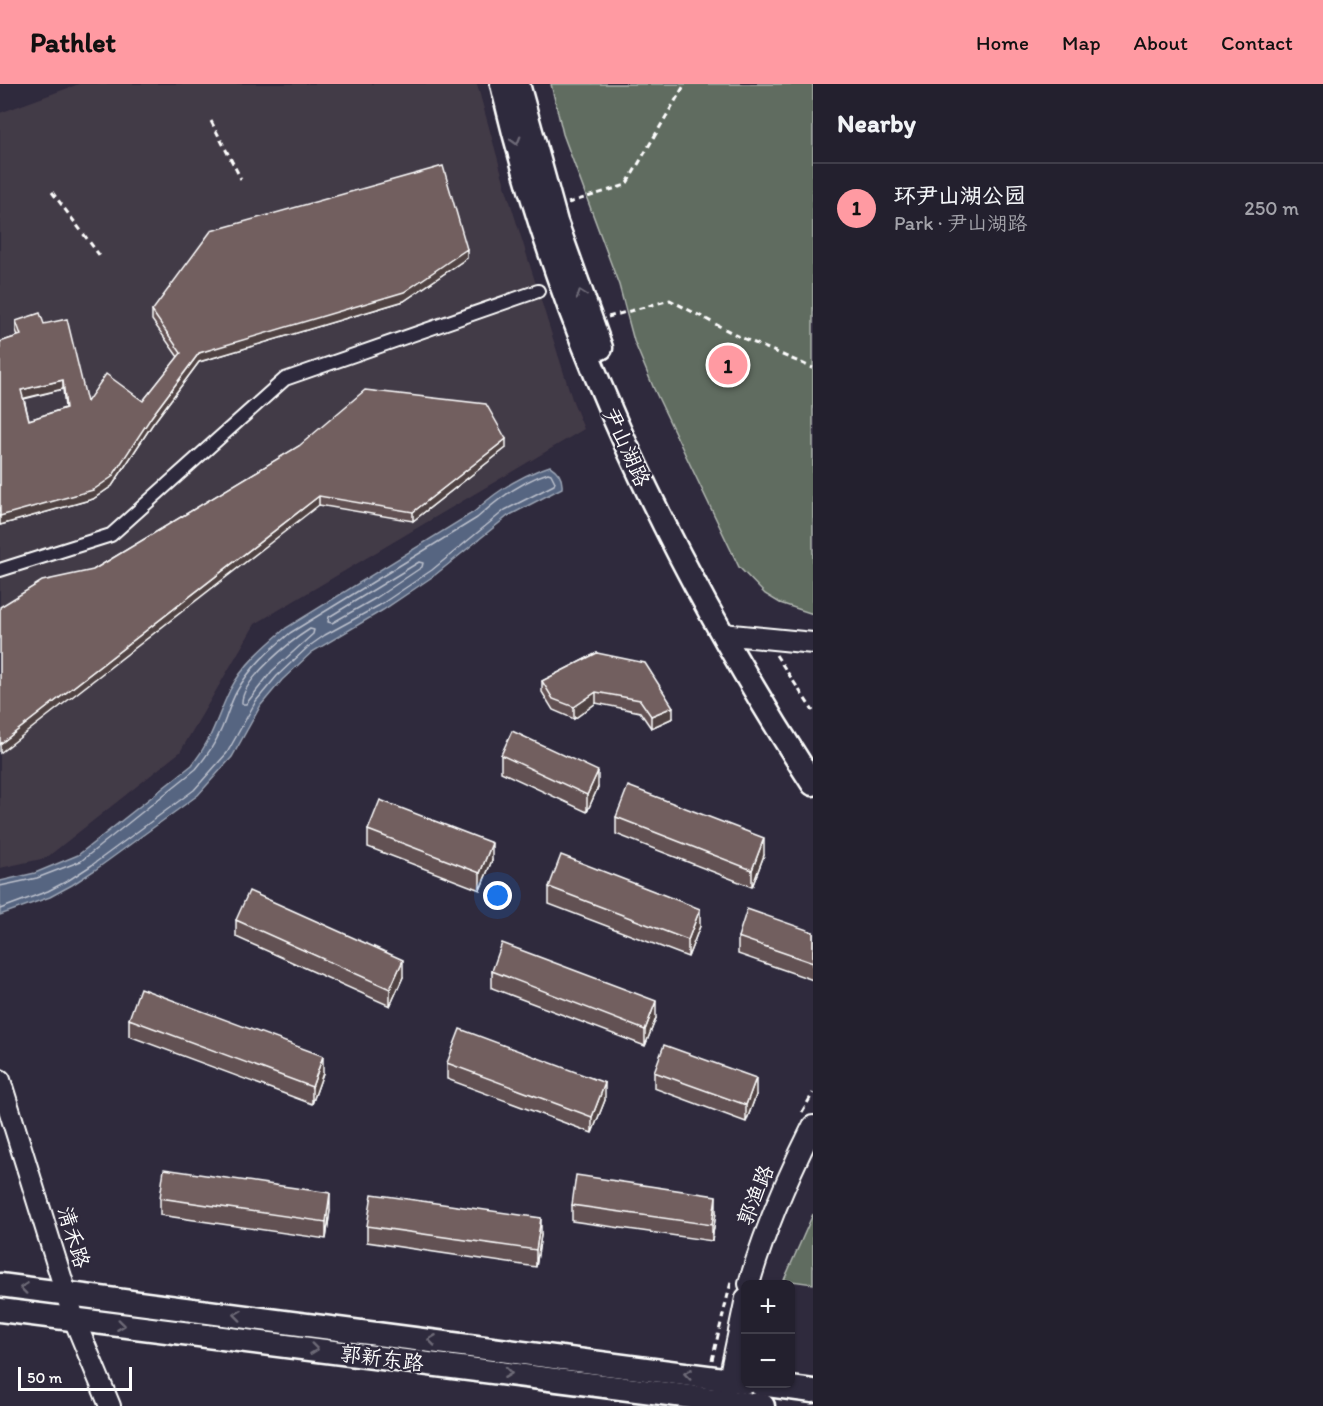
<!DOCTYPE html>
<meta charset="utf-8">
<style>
body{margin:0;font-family:Itim,"LXGW WenKai TC",sans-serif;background:#2f2d3a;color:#f1f3f6}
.controls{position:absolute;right:18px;bottom:18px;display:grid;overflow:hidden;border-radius:9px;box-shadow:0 2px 4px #0004}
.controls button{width:54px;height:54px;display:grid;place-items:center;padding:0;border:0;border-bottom:2px solid #403e4a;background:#23202e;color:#f1f3f6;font:30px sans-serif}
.scale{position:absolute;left:18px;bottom:15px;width:114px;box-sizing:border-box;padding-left:6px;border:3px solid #fff;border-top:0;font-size:16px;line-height:21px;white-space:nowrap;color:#fff;-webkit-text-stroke:4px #2f2a3d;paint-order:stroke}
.you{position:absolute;left:498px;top:812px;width:21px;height:21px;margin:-15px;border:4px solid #fff;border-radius:50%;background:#1a73e8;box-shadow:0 0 0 9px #1a73e833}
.badge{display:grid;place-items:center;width:39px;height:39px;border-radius:50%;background:#ff9aa2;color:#111;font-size:20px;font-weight:700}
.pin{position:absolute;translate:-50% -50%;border:3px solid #fff;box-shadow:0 2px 6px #0006}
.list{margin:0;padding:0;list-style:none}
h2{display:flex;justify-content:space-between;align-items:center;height:78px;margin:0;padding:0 24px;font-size:26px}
h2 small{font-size:20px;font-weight:400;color:#a3a3aa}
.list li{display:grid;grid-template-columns:39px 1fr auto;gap:18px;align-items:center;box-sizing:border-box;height:90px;padding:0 24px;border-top:2px solid #403e4a}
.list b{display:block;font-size:22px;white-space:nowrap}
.list p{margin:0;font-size:20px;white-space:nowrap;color:#a3a3aa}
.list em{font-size:20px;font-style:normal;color:#a3a3aa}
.map{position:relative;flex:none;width:813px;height:1322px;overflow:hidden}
header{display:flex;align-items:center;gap:36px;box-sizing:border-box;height:84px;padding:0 30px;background:#ff9aa2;color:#111}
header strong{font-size:28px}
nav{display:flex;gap:33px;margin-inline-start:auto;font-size:21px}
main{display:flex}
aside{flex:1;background:#23202e}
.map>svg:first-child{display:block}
</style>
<header>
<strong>Pathlet</strong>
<nav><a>Home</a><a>Map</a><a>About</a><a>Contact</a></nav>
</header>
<main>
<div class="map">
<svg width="813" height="1322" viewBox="0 0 813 1322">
<rect width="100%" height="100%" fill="#2f2a3d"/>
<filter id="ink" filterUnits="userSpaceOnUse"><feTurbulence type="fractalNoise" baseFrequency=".0167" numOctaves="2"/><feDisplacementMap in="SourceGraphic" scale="12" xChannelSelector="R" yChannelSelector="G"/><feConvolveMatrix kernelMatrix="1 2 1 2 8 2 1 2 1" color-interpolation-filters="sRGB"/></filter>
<g filter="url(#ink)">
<polygon fill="#433a47" points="79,0 477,0 506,105 572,315 584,345 255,540 180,668 46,774 0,784 0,29"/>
<g fill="#606c61" stroke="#b0b6b0" stroke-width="1.5">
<polygon points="551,0 813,0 813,530 780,519 765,510 739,483 654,305 634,257 619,201 563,50"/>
<polygon points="813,1130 813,1200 784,1196"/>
</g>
<path fill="#576581" stroke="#9aa3b3" stroke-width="1.5" d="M 550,382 C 558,387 563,394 562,404 L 508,432 L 435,491 L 383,526 L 312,568 L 282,596 L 261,621 L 232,673 L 198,711 L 95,786 L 72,801 L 50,813 L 0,831 L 0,797 L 35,789 L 78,771 L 192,681 C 213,654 216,635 230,606 C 243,581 265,562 286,544 L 474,428 C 495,408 522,391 550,382 Z"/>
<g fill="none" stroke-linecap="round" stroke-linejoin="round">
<g stroke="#bcc1cd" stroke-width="1.5">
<polygon points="419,478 423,479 422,483 376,514 332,539 328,538 329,533"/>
<path d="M 310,545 L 314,546 L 313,550 L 272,587 L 246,620 L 242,620 C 240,597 291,557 310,545 Z"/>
<path d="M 0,802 L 37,794 L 81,777 L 196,685 C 206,673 215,660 221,646 C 227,633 230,619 237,607 C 250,583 270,566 290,549 L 477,434 C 497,416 522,397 548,389 L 551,390 L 555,398 L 554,401 L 505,426 L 432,486 L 380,521 L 325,551 L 308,563 L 277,592 L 256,617 L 227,669 L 194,706 L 92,781 L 69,796 L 48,807 L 0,825"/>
</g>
<defs>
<polyline id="pedestrian" points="0,486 111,451 285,295 538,207"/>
<g id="tertiary">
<polyline points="722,550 813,559"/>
<polyline points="0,996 74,1235 110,1322"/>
<path d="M 749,1200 C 765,1144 787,1094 813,1042"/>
<polyline points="723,1311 729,1295 746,1214"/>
</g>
<g id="secondary">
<path d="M 502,0 C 560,251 674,485 813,700"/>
<polyline points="518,0 556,138 601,264"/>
<polyline points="0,1201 746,1298"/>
<polyline points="0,1226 763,1322"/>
<polyline points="760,1300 813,1307"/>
</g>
</defs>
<use href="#pedestrian" stroke="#fff" stroke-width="16"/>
<use href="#tertiary" stroke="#fff" stroke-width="24"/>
<use href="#secondary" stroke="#fff" stroke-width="27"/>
<g stroke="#fff" stroke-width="3" stroke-dasharray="6 4.5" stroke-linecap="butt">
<polyline points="211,37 241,95"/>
<polyline points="52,108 100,172"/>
<polyline points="568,119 626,101 685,0"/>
<polyline points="608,233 670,216 738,252 813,284"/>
<polyline points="776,571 813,627"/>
<polyline points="802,1028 813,1009"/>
<polyline points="712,1276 731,1198"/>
</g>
<use href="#pedestrian" stroke="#2f2a3d" stroke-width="12"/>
<use href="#tertiary" stroke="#2f2a3d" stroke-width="20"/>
<use href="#secondary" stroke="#2f2a3d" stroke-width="22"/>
</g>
<g fill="#625152" stroke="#fff" stroke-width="1.5" fill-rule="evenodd">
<path d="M 467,174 L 404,217 L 199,278 L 152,341 L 112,402 L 93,415 L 0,441 L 0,258 L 18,252 L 16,246 L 16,237 L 44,240 L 87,318 L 143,317 L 178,273 L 152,236 L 152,227 ZM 63,305 L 65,324 L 29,336 L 24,315 Z"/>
<polygon points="299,362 506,364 413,437 319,421 93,486"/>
<polygon points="597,569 673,634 651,644 640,628 596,619 574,635 553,626 542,608 542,597"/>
<polygon points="501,671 598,703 587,728 501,688"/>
<polygon points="616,733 764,771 752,803 616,750"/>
<polygon points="368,746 492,776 480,806 368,763"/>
<polygon points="549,803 700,842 688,873 549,820"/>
<polygon points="236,836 403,893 390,922 236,853"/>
<polygon points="813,848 813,896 738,870 738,853"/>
<polygon points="492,887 656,934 645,962 492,904"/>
<polygon points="129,935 323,989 312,1020 129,952"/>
<polygon points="447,979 605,1016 592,1049 447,995"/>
<polygon points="654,988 756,1011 746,1038 654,1004"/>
<polygon points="160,1114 330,1126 326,1155 160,1131"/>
<polygon points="572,1121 716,1128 712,1157 572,1137"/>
<polygon points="367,1142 541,1151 536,1183 367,1158"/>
</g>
<g fill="#504242" stroke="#fff" stroke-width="1.5">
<polygon points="467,165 467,174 404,217 199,278 152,341 112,402 93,415 0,441 0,432 152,332 199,269"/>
<polygon points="63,296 63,305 21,315 21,306"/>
<polygon points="506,355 506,364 413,437 413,428"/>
<polygon points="319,412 319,421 0,669 0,660"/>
<polygon points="596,608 596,619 574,635 574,623"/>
<polygon points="673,623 673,634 651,644 651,632"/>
<polygon points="598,687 598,703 587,728 587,711"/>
<polygon points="764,754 764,771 752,803 752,786"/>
<polygon points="492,759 492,776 480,806 480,789"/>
<polygon points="700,825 700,842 688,873 688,856"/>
<polygon points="403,876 403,893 390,922 390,905"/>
<polygon points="656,917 656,934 645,962 645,946"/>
<polygon points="323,972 323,989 312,1020 312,1003"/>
<polygon points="756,994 756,1011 746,1038 746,1021"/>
<polygon points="605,999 605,1016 592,1049 592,1033"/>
<polygon points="330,1109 330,1126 326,1155 326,1138"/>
<polygon points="716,1112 716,1128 712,1157 712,1141"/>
<polygon points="541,1134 541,1151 536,1183 536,1166"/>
</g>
<g fill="#725e5f" stroke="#fff" stroke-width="1.5" fill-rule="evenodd">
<path d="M 443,82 L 467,165 L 404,208 L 199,269 L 152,332 L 112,393 L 93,406 L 0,432 L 0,258 L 21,251 L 16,237 L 40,229 L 44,240 L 67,235 L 87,318 L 106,290 L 143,317 L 181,269 L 152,227 L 211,147 ZM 63,296 L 66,324 L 29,336 L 21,306 Z"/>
<polygon points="365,306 486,320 506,355 413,428 319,412 0,660 0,523 42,497 93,486 299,362"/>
<polygon points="597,569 645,579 673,623 651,632 640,616 596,608 574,623 553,615 542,597"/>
<polygon points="512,647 598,687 587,711 501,671"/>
<polygon points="628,702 764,754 752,786 616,733"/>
<polygon points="380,716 492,759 480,789 368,746"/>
<polygon points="561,771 700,825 688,856 549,803"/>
<polygon points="249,807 403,876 390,905 236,836"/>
<polygon points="747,825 813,848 813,879 738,853"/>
<polygon points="502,859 656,917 645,946 492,887"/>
<polygon points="140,904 323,972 312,1003 129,935"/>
<polygon points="460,945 605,999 592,1033 447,979"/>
<polygon points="664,961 756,994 746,1021 654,988"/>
<polygon points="164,1085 330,1109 326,1138 160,1114"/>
<polygon points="576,1091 716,1112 712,1141 572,1121"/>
<polygon points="372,1110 541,1134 536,1166 367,1142"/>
</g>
<defs><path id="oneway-chevron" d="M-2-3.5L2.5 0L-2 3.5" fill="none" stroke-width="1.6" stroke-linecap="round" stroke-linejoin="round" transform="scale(1.5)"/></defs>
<g stroke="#6d6a77">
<use href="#oneway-chevron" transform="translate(516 57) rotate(74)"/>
<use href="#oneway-chevron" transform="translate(581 210) rotate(-109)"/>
<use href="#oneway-chevron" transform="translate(24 1204) rotate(-173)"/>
<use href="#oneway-chevron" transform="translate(238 1231) rotate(-173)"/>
<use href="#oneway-chevron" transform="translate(121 1241) rotate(7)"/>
<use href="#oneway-chevron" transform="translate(432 1256) rotate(-173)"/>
<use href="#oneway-chevron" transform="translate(314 1265) rotate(7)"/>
<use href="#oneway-chevron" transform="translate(508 1289) rotate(7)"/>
<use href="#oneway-chevron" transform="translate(688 1290) rotate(-173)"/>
</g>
</g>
<g text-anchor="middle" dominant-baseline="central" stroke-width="4.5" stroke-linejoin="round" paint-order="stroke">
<g font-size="21" fill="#fff" stroke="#2f2a3d">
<text transform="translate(627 363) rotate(66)">尹山湖路</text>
<text transform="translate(755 1111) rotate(-68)">郭渔路</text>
<text transform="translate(74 1153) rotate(73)">清禾路</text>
<text transform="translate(382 1274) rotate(7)">郭新东路</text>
</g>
</g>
</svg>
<div class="controls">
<button>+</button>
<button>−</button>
</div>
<div class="scale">50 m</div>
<div class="you"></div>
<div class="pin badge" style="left:728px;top:281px">1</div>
</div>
<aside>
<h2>Nearby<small></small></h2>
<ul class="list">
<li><span class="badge">1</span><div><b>环尹山湖公园</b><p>Park · 尹山湖路</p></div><em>250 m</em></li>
</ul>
</aside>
</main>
